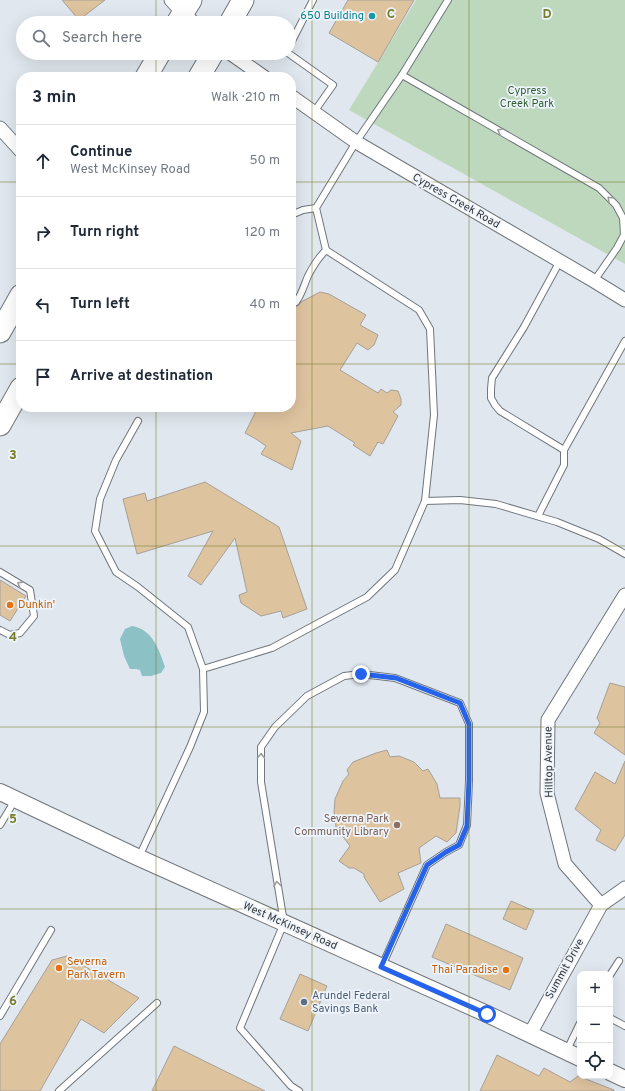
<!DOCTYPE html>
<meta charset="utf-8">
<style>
body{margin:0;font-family:Overpass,sans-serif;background:#f2f2f3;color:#1f2937}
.controls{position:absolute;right:12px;bottom:12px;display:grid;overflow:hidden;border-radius:8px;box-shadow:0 4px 16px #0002}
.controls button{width:36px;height:36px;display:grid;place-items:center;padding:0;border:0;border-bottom:1px solid #e0e1e3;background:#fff;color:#1f2937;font:20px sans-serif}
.stop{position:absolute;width:12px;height:12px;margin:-9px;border:3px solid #2563eb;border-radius:50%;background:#fff}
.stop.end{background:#2563eb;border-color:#fff;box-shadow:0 1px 4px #0008}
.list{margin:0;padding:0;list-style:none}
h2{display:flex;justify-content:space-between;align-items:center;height:52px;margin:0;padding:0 16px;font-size:17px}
h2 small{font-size:13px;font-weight:400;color:#747a83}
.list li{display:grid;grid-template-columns:26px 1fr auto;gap:12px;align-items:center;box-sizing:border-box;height:72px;padding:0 16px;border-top:1px solid #e0e1e3}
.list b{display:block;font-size:15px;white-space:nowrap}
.list p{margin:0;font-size:13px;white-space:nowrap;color:#747a83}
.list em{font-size:13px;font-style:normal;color:#747a83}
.icon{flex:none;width:22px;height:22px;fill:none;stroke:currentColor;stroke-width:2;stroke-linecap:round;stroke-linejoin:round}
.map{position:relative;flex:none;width:625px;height:1091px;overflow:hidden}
.search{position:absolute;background:#fff;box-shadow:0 4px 16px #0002;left:16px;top:16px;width:280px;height:44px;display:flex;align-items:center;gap:10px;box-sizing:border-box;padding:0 14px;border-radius:22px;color:#747a83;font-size:15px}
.panel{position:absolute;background:#fff;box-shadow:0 4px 16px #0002;left:16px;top:72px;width:280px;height:340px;border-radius:16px}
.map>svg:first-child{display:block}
</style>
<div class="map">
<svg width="625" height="1091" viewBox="0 0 625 1091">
<rect width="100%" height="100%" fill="#e0e7ee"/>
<polygon fill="#bed8bd" points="416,0 625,0 625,264 349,110"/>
<path fill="#8cc2c6" d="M 132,626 C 152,629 159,649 165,667 L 161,673 L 151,676 L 142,676 L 140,670 L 136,669 L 130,669 L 124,656 L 120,639 L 125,629 Z"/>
<g fill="#dec39f" stroke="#a6a099">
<polygon points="62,0 105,0 79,20"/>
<polygon points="348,0 414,0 378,62 329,33"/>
<polygon points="320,292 329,294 366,315 360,325 378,335 374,345 368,350 357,343 340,370 378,393 381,389 387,393 391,390 398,391 401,399 401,405 393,412 398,416 383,444 378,442 370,456 353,445 355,443 328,426 291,433 301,441 292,470 261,454 266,446 256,439 245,433 258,407 291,407 291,308 294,306 298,306 301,302"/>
<polygon points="205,482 279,527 307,609 283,618 281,611 261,616 241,603 239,595 247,592 235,538 201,585 188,576 213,531 137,554 123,499 145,493 147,501"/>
<polygon points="0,580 26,596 10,621 0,615"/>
<polygon points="610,683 625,687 625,755 594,733 600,723 597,718"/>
<polygon points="387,750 390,757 399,756 414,762 423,771 428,769 437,784 440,798 460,798 460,806 456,833 447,842 436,836 419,848 421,863 398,873 404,889 380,902 364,877 364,874 354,868 349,868 339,861 350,846 336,827 334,811 335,799 343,781 349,774 347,770 353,762 376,753"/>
<polygon points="625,761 625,835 615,851 596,840 601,830 575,809 595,772 615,784"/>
<polygon points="511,901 534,911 526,930 503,919"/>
<polygon points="446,924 523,958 510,990 432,957"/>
<polygon points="67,956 139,998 104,1033 81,1019 40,1091 0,1091 0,1044 52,960"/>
<polygon points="300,974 327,986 308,1031 280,1019"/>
<polygon points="174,1046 265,1091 152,1091"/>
<polygon points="497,1055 539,1076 544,1068 570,1082 578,1076 614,1090 614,1091 480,1091"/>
</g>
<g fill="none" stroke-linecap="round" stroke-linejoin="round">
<defs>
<g id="service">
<polyline points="289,47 313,0"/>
<polyline points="288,53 333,85 314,112"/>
<polyline points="402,75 599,188 616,205 623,218 624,235 617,248 594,281"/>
<polyline points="291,215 303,210 316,208"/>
<polyline points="560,261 524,327 492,378 491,389 491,398 495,405 500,411 564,450 625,341"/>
<path d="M 296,302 C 302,294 304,285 308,276 C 313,266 319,257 326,250"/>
<polyline points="138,421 116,460 100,499 95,531 116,572 138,587 188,627 203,669"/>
<polyline points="425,501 460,500 496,504 557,522 599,539 625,554"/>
<polyline points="538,516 564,465 564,450"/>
<polyline points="0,572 30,590 34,616 20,633 10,635 0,630"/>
<polyline points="0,825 15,800"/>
<polyline points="139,857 190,747 204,712 203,669 272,648 367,597 395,570 425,501 434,415 430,329 419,310 326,250 316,208 356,142 402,75 448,0"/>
<polyline points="610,975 619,961"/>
<polyline points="0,1016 51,930"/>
<polyline points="610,1018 625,1026"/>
<polyline points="567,1050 580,1023"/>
<polyline points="59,1091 157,1003"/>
<polyline points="299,1091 291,1086 240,1028 284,923 261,782 261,747 275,727 307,696 344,676 361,674 395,678 460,703 469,724 469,781 467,825 459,845 446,852 427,865 382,966"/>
</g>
<g id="minor">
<polyline points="171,0 183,13 194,23"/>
<polyline points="230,53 264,77"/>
<polyline points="291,96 356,142 594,281 625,300"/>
<polyline points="0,128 21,151"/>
<polyline points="601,905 565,864 547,793 548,720 625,595"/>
<polyline points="530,1034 601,905 625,888"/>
</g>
<g id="tertiary">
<polyline points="0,792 135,856 487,1014 580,1058"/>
<polyline points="610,1072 625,1079"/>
</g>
<g id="trunk">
<polyline points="177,23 191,0"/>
<polyline points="230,23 243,0"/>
<polyline points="146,77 160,53"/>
<polyline points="199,77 213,53"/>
<polyline points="0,332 21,295"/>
<polyline points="0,425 21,388"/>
</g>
</defs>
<use href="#service" stroke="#70767c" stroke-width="8"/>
<use href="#minor" stroke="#70767c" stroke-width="15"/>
<use href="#tertiary" stroke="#70767c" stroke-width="18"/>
<use href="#trunk" stroke="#70767c" stroke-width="23"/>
<use href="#service" stroke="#fff" stroke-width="6"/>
<use href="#minor" stroke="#fff" stroke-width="13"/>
<use href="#tertiary" stroke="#fff" stroke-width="16"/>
<use href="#trunk" stroke="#fff" stroke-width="21"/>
</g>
<defs><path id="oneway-chevron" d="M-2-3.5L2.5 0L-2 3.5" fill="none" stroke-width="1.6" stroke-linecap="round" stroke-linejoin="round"/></defs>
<g stroke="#9a9c9c">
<use href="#oneway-chevron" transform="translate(500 131) rotate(-150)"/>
<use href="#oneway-chevron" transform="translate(610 199) rotate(-135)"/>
<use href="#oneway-chevron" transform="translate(20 584) rotate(-148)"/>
<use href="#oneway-chevron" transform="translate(261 756) rotate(-89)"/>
<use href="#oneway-chevron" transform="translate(277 884) rotate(-99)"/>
</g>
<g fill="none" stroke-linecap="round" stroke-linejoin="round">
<polyline stroke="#2563eb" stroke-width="5" points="361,674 396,678 460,703 469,724 469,781 467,826 459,845 446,852 427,865 381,967 487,1014"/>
</g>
<path fill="none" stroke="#777d28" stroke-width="1" stroke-opacity="0.55" d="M 156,0 L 156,23M 312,0 L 312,1091M 469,0 L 469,1091M 156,53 L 156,77M 0,182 L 21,182M 291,182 L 625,182M 0,364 L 21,364M 291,364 L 625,364M 156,407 L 156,1091M 0,546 L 625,546M 0,727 L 625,727M 0,909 L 625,909"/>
<circle fill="#0f9aa8" stroke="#eef4fb" stroke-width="1.5" cx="372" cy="16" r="4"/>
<g fill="#e8710a" stroke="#eef4fb" stroke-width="1.5">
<circle cx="10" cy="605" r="4"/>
<circle cx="59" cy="968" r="4"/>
<circle cx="506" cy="970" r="4"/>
</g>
<circle fill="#8d6e63" stroke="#eef4fb" stroke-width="1.5" cx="397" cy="825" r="4"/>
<circle fill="#5c6f8a" stroke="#eef4fb" stroke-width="1.5" cx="304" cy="1002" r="4"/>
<g text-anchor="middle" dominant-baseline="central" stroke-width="3.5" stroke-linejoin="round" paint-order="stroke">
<g font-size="11" fill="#0d838f" stroke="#eef4fb" text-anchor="end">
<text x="364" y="16">650 Building</text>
</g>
<g font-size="11" fill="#305e32" stroke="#eef4fb">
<text x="527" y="91">Cypress<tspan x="527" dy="13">Creek Park</tspan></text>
</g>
<g font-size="11" fill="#35383a" stroke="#eef4fb">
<text transform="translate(456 201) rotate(30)">Cypress Creek Road</text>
<text transform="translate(549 762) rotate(-91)">Hilltop Avenue</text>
<text transform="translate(290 926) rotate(24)">West McKinsey Road</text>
<text transform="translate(565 969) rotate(-61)">Summit Drive</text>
</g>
<g font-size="11" fill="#c56008" stroke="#eef4fb" text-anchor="start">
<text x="18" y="605">Dunkin'</text>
<text x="67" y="962">Severna<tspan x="67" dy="13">Park Tavern</tspan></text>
<text x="498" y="970" text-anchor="end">Thai Paradise</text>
</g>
<g font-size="11" fill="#785e54" stroke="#eef4fb" text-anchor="end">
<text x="389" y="819">Severna Park<tspan x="389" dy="13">Community Library</tspan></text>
</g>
<g font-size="11" fill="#4e5e75" stroke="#eef4fb" text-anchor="start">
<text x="312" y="996">Arundel Federal<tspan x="312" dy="13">Savings Bank</tspan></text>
</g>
</g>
<g font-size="13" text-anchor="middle" font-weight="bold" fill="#777d28" stroke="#eef4fb" stroke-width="3.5" stroke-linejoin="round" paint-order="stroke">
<text x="391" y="18">C</text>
<text x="547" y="18">D</text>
<text x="13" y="459">3</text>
<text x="13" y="641">4</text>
<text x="13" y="823">5</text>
<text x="13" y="1005">6</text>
</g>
</svg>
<div class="controls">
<button>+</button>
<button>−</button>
<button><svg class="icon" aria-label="locate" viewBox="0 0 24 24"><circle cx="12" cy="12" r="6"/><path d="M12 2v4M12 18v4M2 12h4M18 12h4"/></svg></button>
</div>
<div class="stop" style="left:487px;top:1014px"></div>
<div class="stop end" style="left:361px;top:674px"></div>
<div class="search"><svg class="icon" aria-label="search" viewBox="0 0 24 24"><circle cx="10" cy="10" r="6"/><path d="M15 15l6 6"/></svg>Search here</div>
<section class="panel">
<h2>3 min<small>Walk · 210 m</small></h2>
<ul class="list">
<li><svg class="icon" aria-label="ahead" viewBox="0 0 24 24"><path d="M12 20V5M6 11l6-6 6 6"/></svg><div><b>Continue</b><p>West McKinsey Road</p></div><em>50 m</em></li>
<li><svg class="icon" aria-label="right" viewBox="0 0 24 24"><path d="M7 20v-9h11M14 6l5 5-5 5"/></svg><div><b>Turn right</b></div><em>120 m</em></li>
<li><svg class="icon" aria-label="left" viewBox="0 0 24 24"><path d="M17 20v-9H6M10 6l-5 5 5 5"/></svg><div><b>Turn left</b></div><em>40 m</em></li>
<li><svg class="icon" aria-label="arrive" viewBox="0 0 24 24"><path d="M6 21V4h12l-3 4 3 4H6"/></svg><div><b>Arrive at destination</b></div></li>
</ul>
</section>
</div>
